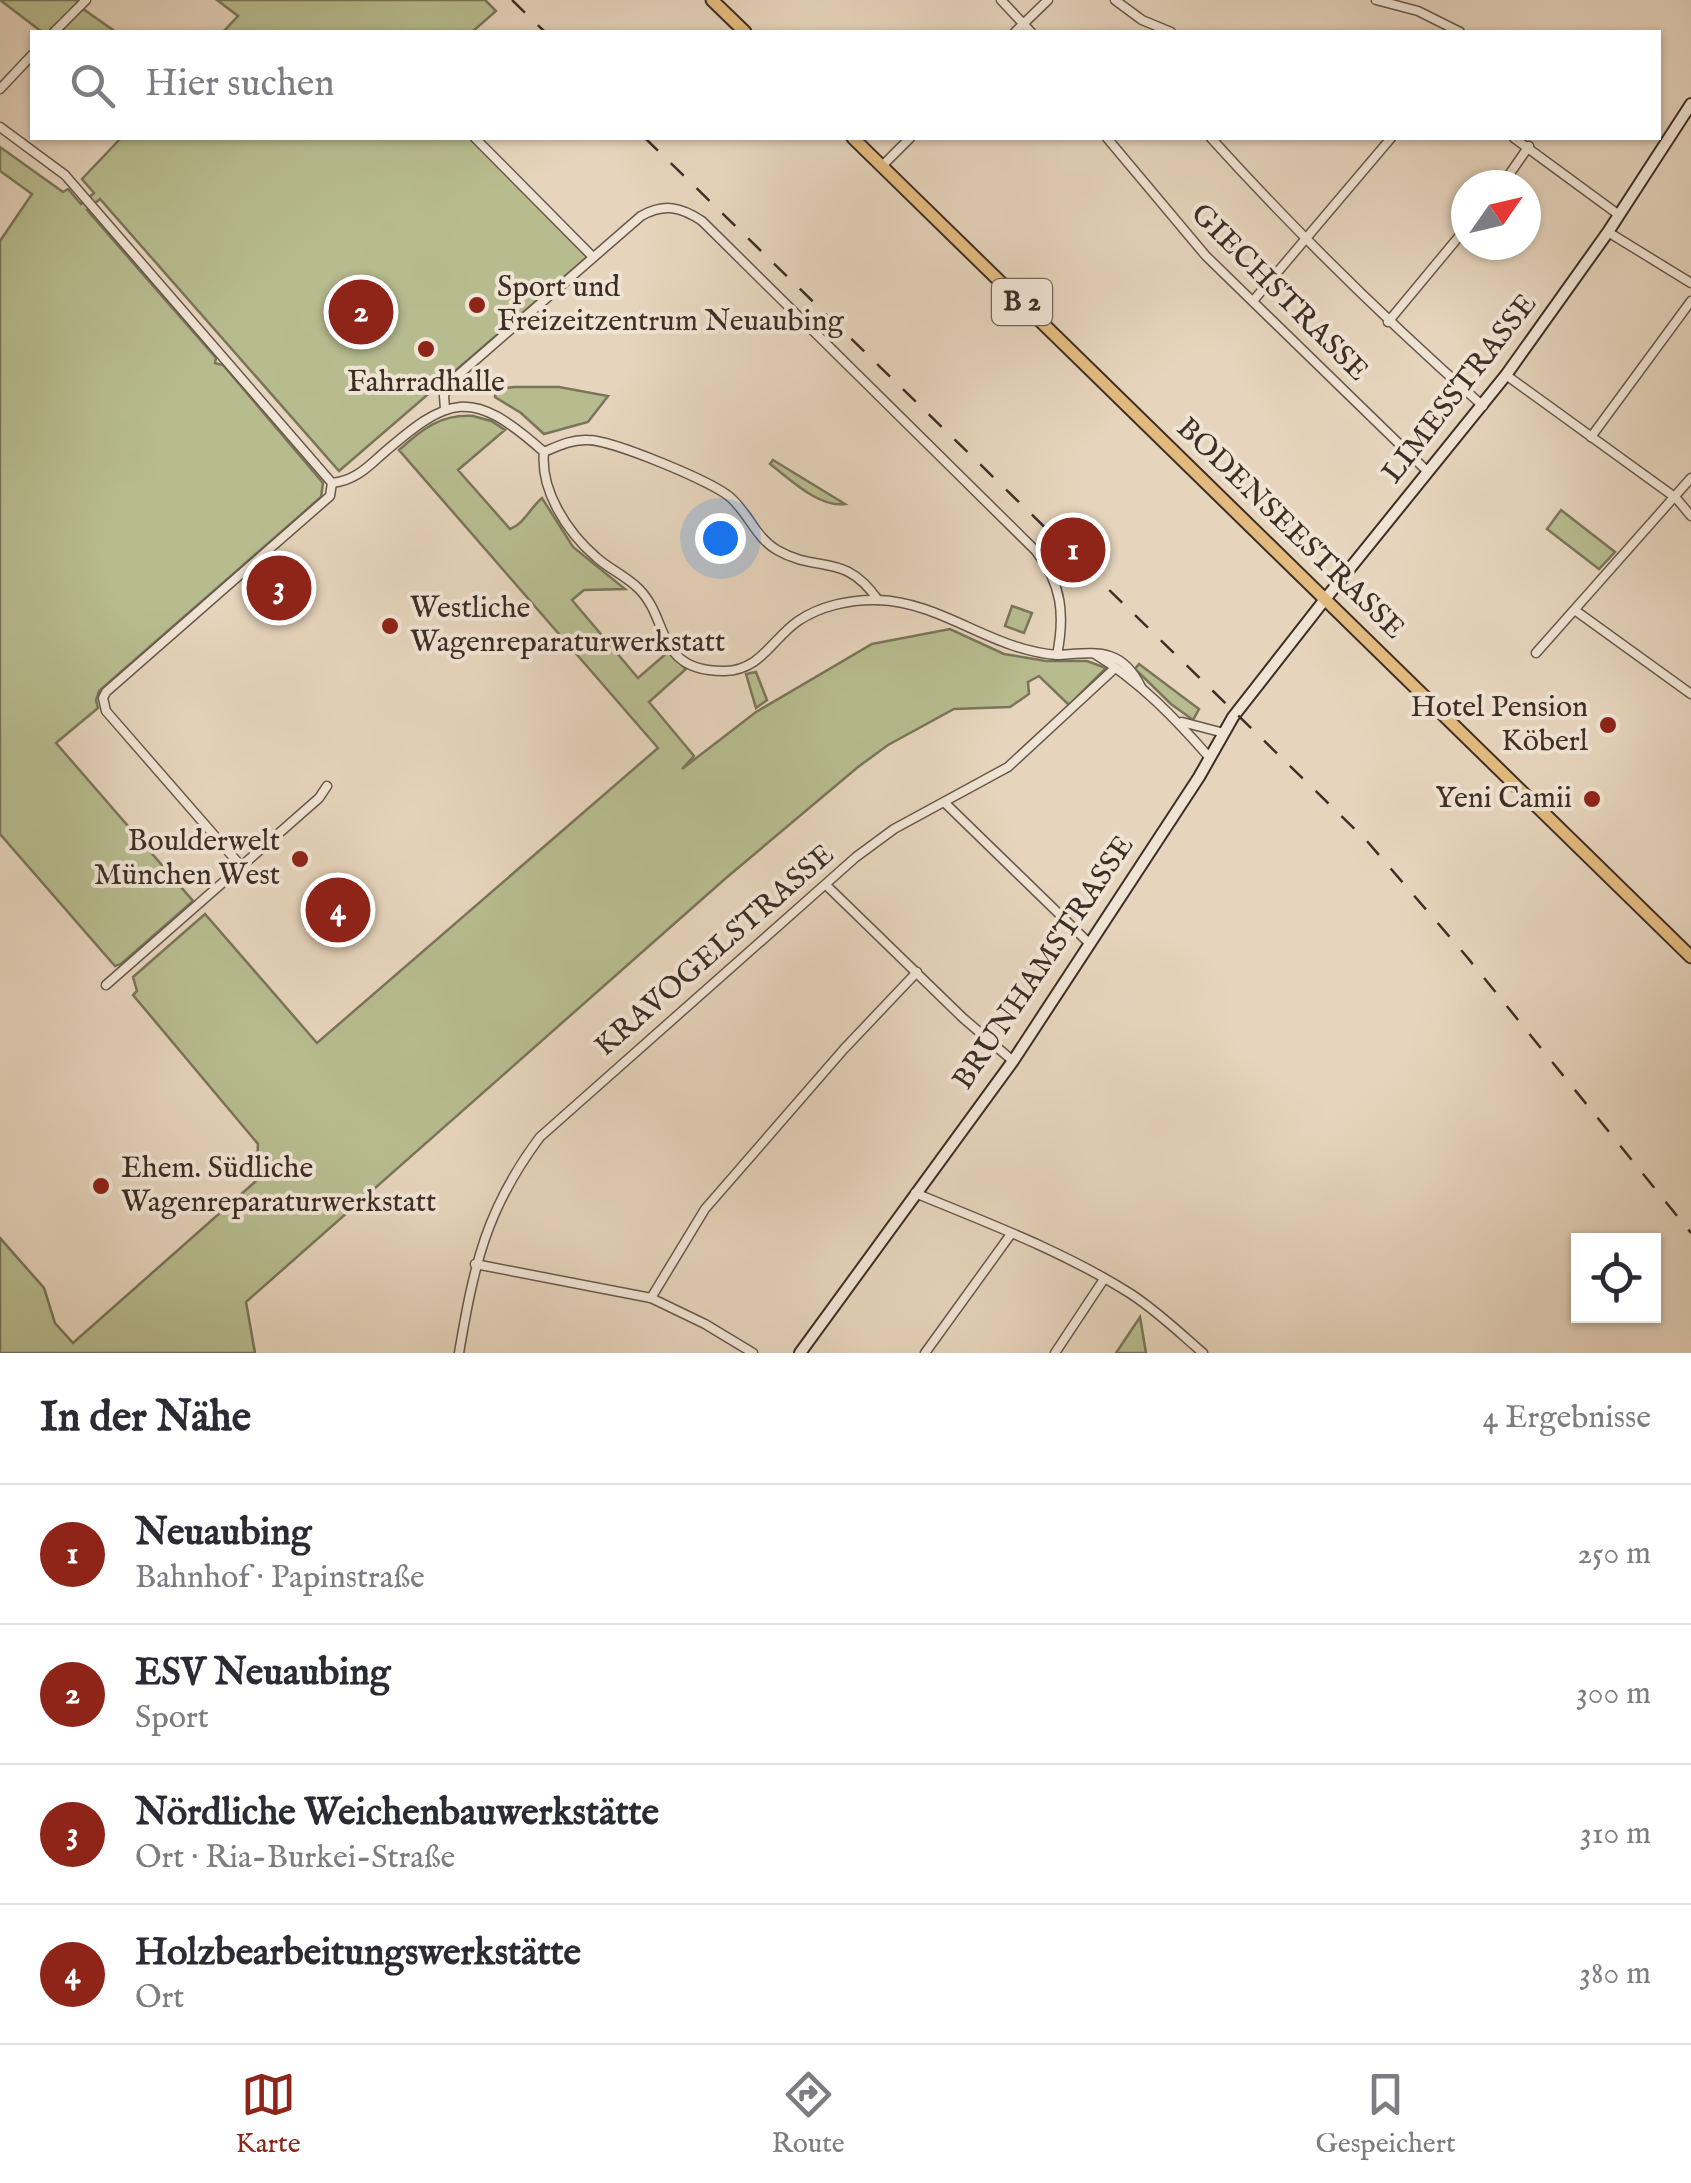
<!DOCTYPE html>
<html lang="de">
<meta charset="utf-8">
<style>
body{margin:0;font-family:"IM FELL English",serif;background:#f7f7f7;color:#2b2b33}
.controls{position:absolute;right:30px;bottom:30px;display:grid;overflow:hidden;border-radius:0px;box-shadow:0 2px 8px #0004}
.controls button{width:90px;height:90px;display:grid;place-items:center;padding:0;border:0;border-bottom:2px solid #e1e1e2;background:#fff;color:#2b2b33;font:50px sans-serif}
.compass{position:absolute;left:1451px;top:170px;width:90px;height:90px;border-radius:50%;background:#fff;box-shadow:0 2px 8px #0004;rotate:56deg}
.you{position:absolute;left:720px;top:538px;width:35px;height:35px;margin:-25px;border:8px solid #fff;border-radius:50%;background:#1a73e8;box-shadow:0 0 0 15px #1a73e833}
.badge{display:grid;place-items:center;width:65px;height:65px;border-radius:50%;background:#8f2418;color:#fff;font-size:32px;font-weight:700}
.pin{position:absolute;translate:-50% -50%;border:5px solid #fff;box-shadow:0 2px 10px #0006}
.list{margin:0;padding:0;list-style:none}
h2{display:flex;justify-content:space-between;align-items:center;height:130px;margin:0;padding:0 40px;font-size:42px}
h2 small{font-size:32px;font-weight:400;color:#7c7c81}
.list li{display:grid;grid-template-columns:65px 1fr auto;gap:30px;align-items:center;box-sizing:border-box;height:140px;padding:0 40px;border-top:2px solid #e1e1e2}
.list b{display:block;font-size:38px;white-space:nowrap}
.list p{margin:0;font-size:32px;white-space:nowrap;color:#7c7c81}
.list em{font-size:32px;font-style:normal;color:#7c7c81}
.icon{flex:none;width:55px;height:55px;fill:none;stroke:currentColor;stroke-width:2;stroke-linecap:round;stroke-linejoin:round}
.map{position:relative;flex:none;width:1691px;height:1353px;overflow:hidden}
.search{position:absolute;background:#fff;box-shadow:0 2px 8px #0004;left:30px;right:30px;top:30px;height:110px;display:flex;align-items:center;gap:25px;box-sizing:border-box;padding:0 35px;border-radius:0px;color:#7c7c81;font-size:38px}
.sheet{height:690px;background:#fff}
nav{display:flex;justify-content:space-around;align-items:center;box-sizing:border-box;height:140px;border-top:2px solid #e1e1e2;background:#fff;font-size:28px;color:#7c7c81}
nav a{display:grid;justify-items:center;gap:5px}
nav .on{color:#8f2418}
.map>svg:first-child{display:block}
</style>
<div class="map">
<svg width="1691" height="1353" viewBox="0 0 1691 1353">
<rect width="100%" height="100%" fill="#e6d4bc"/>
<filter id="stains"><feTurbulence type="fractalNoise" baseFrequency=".002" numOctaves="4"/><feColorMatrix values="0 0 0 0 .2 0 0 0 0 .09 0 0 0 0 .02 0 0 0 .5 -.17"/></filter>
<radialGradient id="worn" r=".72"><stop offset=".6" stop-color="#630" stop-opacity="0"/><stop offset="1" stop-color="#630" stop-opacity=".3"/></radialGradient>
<g fill="#b7bc8f" stroke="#7a755a" stroke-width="2.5">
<polygon points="0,0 78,0 76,4 116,32 42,32"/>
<polygon points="217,0 485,0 496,11 472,32 223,32 238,16"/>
<polygon points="121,138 474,138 593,252 339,471 100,199 87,210 216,358 215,363 223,365 323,483 321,497 99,691 96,700 98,708 56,743 193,901 121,964 115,966 0,834 0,241 32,194 0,171 0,147 63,192 68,189 81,204 94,193 82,179"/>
<polygon points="514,387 559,387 608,396 588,422 544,434 521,413 495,397 496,389"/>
<path d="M 473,416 L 491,421 L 505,430 L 458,470 L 510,529 C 524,524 530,508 542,498 L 573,547 L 625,589 L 584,590 L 572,600 L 638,678 L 668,652 L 686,669 L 649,702 L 694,756 L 682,769 L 756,712 L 872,644 L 950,629 L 1004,654 L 1046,661 L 1087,661 L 1106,668 L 1069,705 L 1039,676 L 1028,682 L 1029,694 L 1010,707 L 954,709 L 888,745 L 858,767 L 726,878 L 246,1302 L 255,1353 L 0,1353 L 0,1238 L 44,1288 L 55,1323 L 73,1343 L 256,1181 L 258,1144 L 133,995 L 137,991 L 133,977 L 205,914 L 317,1043 L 658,748 L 399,450 C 422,429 441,414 473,416 Z"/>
<path d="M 773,460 L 845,504 C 819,508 790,479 770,464 Z"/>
<polygon points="1561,510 1615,552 1599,569 1547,529"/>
<polygon points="1012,606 1032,613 1024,633 1005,626"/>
<polygon points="1139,664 1199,709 1193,720 1171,704 1135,669"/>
<polygon points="756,672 767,700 756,708 746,674"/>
<polygon points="1140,1317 1146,1353 1116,1353"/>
</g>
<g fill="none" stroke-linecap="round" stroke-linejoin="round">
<defs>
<g id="street">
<polyline points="1001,0 1031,32"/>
<polyline points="1115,0 1142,20 1171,32"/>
<polyline points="1376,0 1418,11 1460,32"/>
<polyline points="54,32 86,0"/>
<polyline points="1015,32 1048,0"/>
<polyline points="0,89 32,55"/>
<polyline points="0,127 65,175 332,483"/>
<polyline points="475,138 593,257"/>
<polyline points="1107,138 1206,256 1428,472"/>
<path d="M 1211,138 C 1297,233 1387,321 1483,406"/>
<polyline points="1514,138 1619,215"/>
<polyline points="882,166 910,138"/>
<polyline points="1502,185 1529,146"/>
<polyline points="1608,232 1691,283"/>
<polyline points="1253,301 1391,138"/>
<polyline points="1388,322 1466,228"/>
<polyline points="1506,375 1676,498 1691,516"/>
<path d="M 445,409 L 444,396 L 449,383 L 641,216 C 665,203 681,207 702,221 L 1036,551 C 1062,584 1065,615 1057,655 C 1095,653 1121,646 1141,687"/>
<polyline points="1591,437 1691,301"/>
<path d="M 544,452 C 540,490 567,532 596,557 C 609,569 626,576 639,589 C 670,620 655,672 725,671 C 761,670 772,639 798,621 C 820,606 851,599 878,600 C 942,602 991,650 1057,655"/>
<path d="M 544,452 C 558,446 572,439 588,440 C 612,440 714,482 731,498 C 749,514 756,538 777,550 C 818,574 844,551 878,600"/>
<path d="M 332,483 C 352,481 365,470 379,457 C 449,396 470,386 544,452"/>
<polyline points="1576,611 1691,694"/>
<polyline points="1536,653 1691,478"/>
<path d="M 1095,654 C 1139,681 1175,718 1209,757"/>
<polyline points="1182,722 1224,733"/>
<polyline points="945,803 1090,944"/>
<polyline points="241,866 106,711 103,698 106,692 330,496 332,483"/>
<polyline points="826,885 963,1018 1013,1061"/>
<polyline points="106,985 319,798 327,786"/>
<path d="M 915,1193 C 988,1223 1065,1252 1131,1294 C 1157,1311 1180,1333 1203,1353"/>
<polyline points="475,1264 651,1298 705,1324 753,1353"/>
<polyline points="651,1298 705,1209 844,1049 917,972"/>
<path d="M 459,1353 C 474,1265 486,1209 540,1137 L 856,857 L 894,829 L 1008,767 L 1114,669"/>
<polyline points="925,1353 1011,1234"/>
<polyline points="1055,1353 1104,1279"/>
</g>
<polyline id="secondary" points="800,1353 1013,1061 1199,777 1233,717 1326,598 1506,375 1608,232 1691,104"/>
<g id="primary">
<polyline points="712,0 745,32"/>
<polyline points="853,138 1691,957"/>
</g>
</defs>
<use href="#street" stroke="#68584c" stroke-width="11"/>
<use href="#secondary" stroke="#3e2e26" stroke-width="14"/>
<use href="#primary" stroke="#3e2e26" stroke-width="15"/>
<use href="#street" stroke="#efe3d3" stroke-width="8"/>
<use href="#secondary" stroke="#efe3d3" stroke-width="10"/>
<use href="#primary" stroke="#e3ba7e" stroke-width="11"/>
<g stroke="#3e2e26" stroke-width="2.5" stroke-dasharray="18 18" stroke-linecap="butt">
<polyline points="512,0 545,32"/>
<polyline points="645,138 1366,840 1467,957 1691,1233"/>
</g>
</g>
<g fill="#8f2418" stroke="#efe3d3" stroke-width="4">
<circle cx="477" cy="305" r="10"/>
<circle cx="426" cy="349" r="10"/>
<circle cx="390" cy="626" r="10"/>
<circle cx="1608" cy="725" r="10"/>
<circle cx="1592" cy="799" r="10"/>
<circle cx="300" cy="859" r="10"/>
<circle cx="101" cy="1186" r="10"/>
</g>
<g text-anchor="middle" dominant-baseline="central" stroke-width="8" stroke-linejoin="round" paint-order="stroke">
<rect fill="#efe3d3" stroke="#73645a" stroke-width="2.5" x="992" y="279" width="60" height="46" rx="8"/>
<g font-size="28" font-weight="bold" fill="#3e2e26">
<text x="1022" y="302">B 2</text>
</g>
<g font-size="30" fill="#3e2e26" stroke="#efe3d3" text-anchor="start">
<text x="497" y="288">Sport und<tspan x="497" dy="34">Freizeitzentrum Neuaubing</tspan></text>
<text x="426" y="383" text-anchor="middle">Fahrradhalle</text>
<text x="410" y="609">Westliche<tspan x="410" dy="34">Wagenreparaturwerkstatt</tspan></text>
<text x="1588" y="708" text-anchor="end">Hotel Pension<tspan x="1588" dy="34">Köberl</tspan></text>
<text x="1572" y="799" text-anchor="end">Yeni Camii</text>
<text x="280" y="842" text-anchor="end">Boulderwelt<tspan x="280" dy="34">München West</tspan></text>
<text x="121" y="1169">Ehem. Südliche<tspan x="121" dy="34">Wagenreparaturwerkstatt</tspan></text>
</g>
<g font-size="30" fill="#3e2e26" stroke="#efe3d3">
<text transform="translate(1279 293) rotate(45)">GIECHSTRASSE</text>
<text transform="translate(1460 389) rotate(-52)">LIMESSTRASSE</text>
<text transform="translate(1290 529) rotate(44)">BODENSEESTRASSE</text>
<text transform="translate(715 951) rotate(-41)">KRAVOGELSTRASSE</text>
<text transform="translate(1044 963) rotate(-56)">BRUNHAMSTRASSE</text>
</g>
</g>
<rect width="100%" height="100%" filter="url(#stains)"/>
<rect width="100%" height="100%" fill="url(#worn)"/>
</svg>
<div class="controls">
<button><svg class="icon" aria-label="locate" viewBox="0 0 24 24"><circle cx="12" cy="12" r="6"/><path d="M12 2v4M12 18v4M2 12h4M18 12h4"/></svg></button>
</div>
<svg class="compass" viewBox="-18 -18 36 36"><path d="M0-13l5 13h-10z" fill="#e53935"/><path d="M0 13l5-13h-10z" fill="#7c7c81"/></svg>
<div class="you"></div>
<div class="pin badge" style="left:1073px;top:550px">1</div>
<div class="pin badge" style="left:361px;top:312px">2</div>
<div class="pin badge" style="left:279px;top:588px">3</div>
<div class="pin badge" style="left:338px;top:910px">4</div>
<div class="search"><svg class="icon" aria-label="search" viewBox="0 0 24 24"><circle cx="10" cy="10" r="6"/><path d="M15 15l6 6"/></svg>Hier suchen</div>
</div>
<section class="sheet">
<h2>In der Nähe<small>4 Ergebnisse</small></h2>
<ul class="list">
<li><span class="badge">1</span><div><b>Neuaubing</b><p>Bahnhof · Papinstraße</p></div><em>250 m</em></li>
<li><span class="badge">2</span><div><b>ESV Neuaubing</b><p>Sport</p></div><em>300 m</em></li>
<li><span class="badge">3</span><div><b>Nördliche Weichenbauwerkstätte</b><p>Ort · Ria-Burkei-Straße</p></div><em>310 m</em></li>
<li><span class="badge">4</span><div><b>Holzbearbeitungswerkstätte</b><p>Ort</p></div><em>380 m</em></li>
</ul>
</section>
<nav>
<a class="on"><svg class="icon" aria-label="map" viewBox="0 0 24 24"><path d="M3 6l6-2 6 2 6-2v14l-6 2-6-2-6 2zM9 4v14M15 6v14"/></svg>Karte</a>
<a><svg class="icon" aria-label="directions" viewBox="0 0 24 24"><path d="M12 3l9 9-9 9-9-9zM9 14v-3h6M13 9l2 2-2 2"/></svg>Route</a>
<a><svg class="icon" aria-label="saved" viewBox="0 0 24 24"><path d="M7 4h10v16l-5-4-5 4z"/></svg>Gespeichert</a>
</nav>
